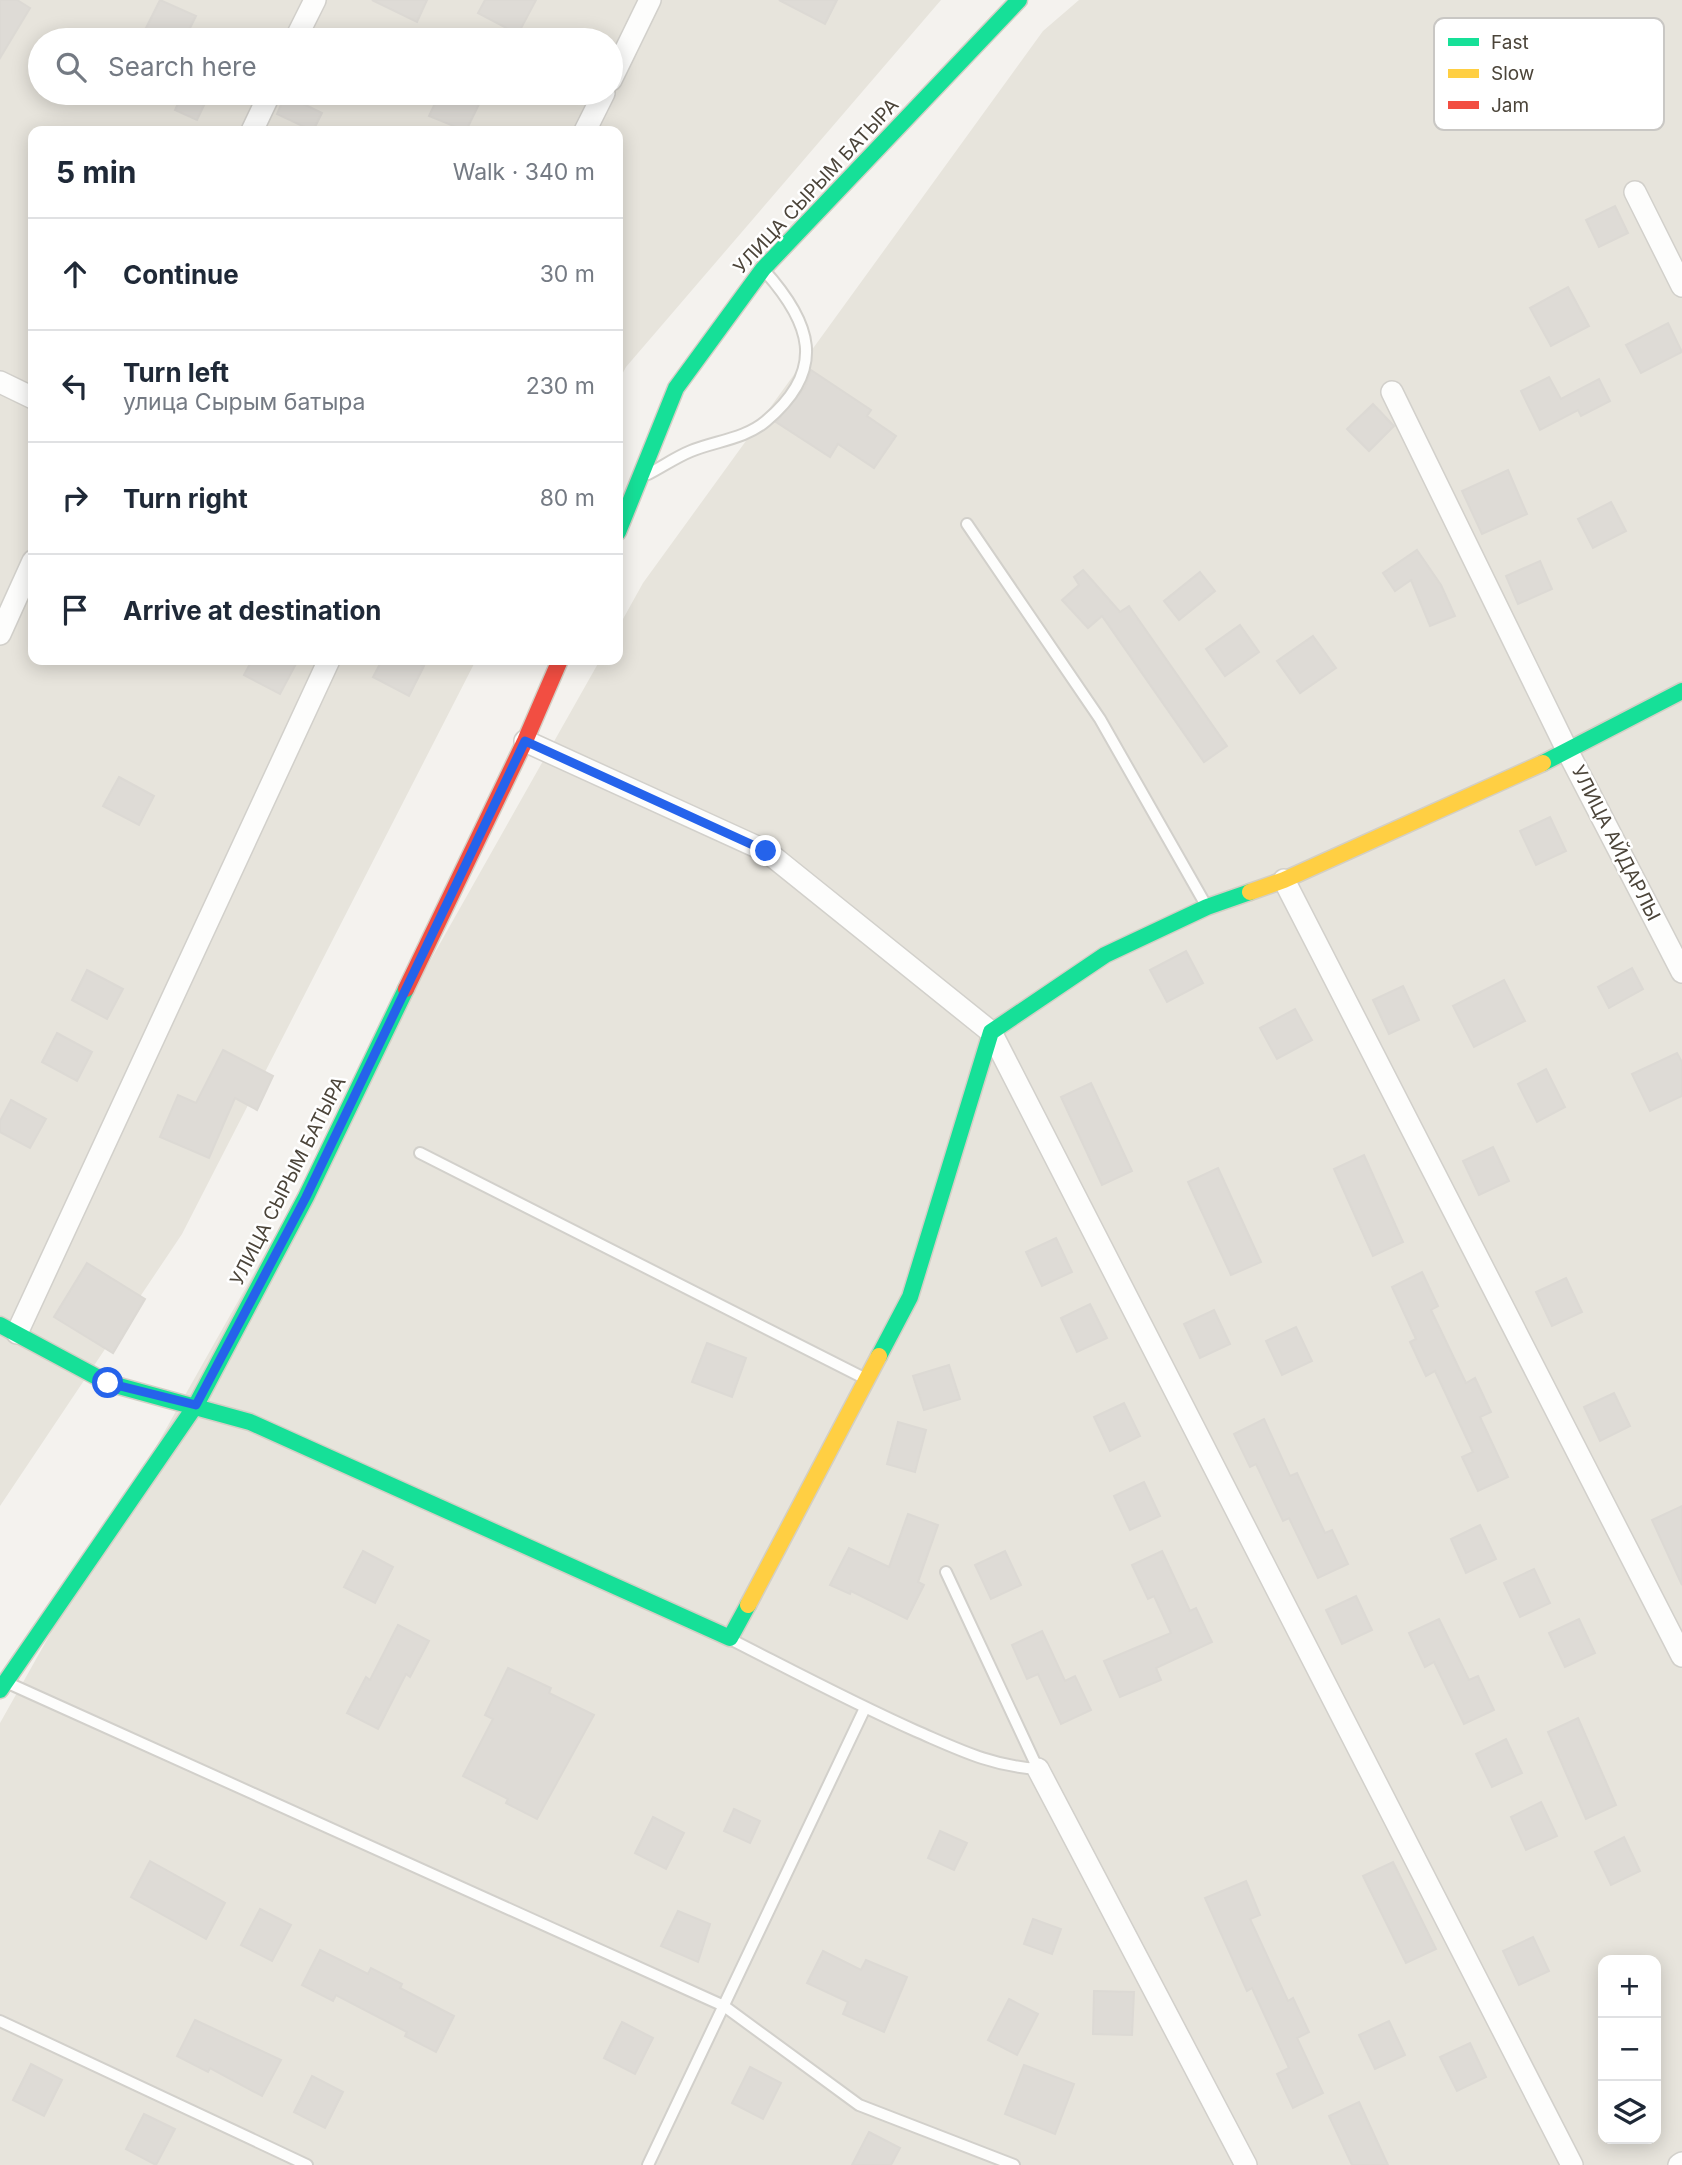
<!DOCTYPE html>
<meta charset="utf-8">
<style>
body{margin:0;font-family:Inter,sans-serif;background:#f6f6f7;color:#1f2937}
.controls{position:absolute;right:21px;bottom:21px;display:grid;overflow:hidden;border-radius:14px;box-shadow:0 4px 18px #0003}
.controls button{width:63px;height:63px;display:grid;place-items:center;padding:0;border:0;border-bottom:2px solid #e0e1e3;background:#fff;color:#1f2937;font:35px sans-serif}
.stop{position:absolute;width:21px;height:21px;margin:-16px;border:5px solid #2563eb;border-radius:50%;background:#fff}
.stop.end{background:#2563eb;border-color:#fff;box-shadow:0 2px 7px #0008}
.list{margin:0;padding:0;list-style:none}
h2{display:flex;justify-content:space-between;align-items:center;height:91px;margin:0;padding:0 28px;font-size:30px}
h2 small{font-size:23px;font-weight:400;color:#747a83}
.list li{display:grid;grid-template-columns:46px 1fr auto;gap:21px;align-items:center;box-sizing:border-box;height:112px;padding:0 28px;border-top:2px solid #e0e1e3}
.list b{display:block;font-size:26px;white-space:nowrap}
.list p{margin:0;font-size:23px;white-space:nowrap;color:#747a83}
.list em{font-size:23px;font-style:normal;color:#747a83}
.icon{flex:none;width:38px;height:38px;fill:none;stroke:currentColor;stroke-width:2;stroke-linecap:round;stroke-linejoin:round}
.map{position:relative;flex:none;width:1682px;height:2165px;overflow:hidden}
.search{position:absolute;background:#fff;box-shadow:0 4px 18px #0003;left:28px;top:28px;width:595px;height:77px;display:flex;align-items:center;gap:18px;box-sizing:border-box;padding:0 24px;border-radius:38px;color:#747a83;font-size:26px}
.panel{position:absolute;background:#fff;box-shadow:0 4px 18px #0003;left:28px;top:126px;width:595px;height:539px;border-radius:14px}
.map>svg:first-child{display:block}
</style>
<div class="map">
<svg width="1682" height="2165" viewBox="0 0 1682 2165">
<rect width="100%" height="100%" fill="#f4f2ee"/>
<g fill="#e7e4dc" fill-rule="evenodd">
<path d="M 0,0 L 941,0 L 626,367 L 618,382 L 618,131 L 33,131 L 33,660 L 476,660 L 182,1234 L 0,1506 ZM 40,40 L 611,40 L 611,93 L 40,93 Z"/>
<path d="M 1079,0 L 1682,0 L 1682,2165 L 0,2165 L 0,1723 L 600,660 L 618,660 L 618,628 L 643,583 L 1043,31 ZM 1603,1960 L 1656,1960 L 1656,2139 L 1603,2139 Z"/>
</g>
<g fill="#dedbd6" stroke="#dcd9d4" stroke-width="2">
<polygon points="0,0 17,0 30,8 0,58"/>
<polygon points="160,0 196,16 184,40 155,40 143,34"/>
<polygon points="372,0 427,0 417,22"/>
<polygon points="485,0 536,0 518,34 478,13"/>
<polygon points="779,0 837,0 825,24"/>
<polygon points="183,93 199,93 208,97 197,120 175,110"/>
<polygon points="440,93 466,93 481,100 466,131 429,116"/>
<polygon points="285,95 322,113 313,131 277,114"/>
<polygon points="1615,206 1628,233 1599,247 1586,220"/>
<polygon points="1568,287 1589,326 1551,346 1530,308"/>
<polygon points="1668,323 1682,352 1641,373 1626,345"/>
<polygon points="811,370 871,410 867,416 896,436 874,468 838,444 830,457 776,422 805,387"/>
<polygon points="1549,377 1561,399 1599,379 1610,401 1581,416 1578,410 1540,430 1521,391"/>
<polygon points="1373,404 1394,426 1369,451 1347,429"/>
<polygon points="1508,470 1527,514 1482,534 1462,491"/>
<polygon points="1611,502 1626,531 1593,548 1578,519"/>
<polygon points="1417,550 1441,585 1455,616 1430,626 1411,580 1395,591 1383,573"/>
<polygon points="1540,561 1552,589 1518,604 1506,576"/>
<polygon points="1083,570 1120,612 1129,606 1227,746 1204,762 1102,616 1088,628 1062,600 1079,585 1074,577"/>
<polygon points="1200,572 1215,591 1179,620 1164,601"/>
<polygon points="1240,625 1259,652 1225,676 1206,649"/>
<polygon points="1313,636 1336,668 1300,693 1277,661"/>
<polygon points="252,660 298,660 280,694 244,675"/>
<polygon points="382,660 411,660 424,666 409,696 373,677"/>
<polygon points="119,777 154,796 139,825 103,806"/>
<polygon points="1550,817 1566,851 1536,865 1520,831"/>
<polygon points="1186,951 1203,983 1167,1002 1150,970"/>
<polygon points="1632,968 1643,989 1609,1008 1598,987"/>
<polygon points="87,970 123,989 107,1019 72,1000"/>
<polygon points="1504,980 1525,1021 1474,1047 1453,1006"/>
<polygon points="1403,986 1419,1020 1389,1034 1373,1000"/>
<polygon points="1295,1009 1312,1040 1277,1059 1260,1028"/>
<polygon points="57,1033 92,1052 77,1081 42,1062"/>
<polygon points="223,1050 273,1076 257,1110 235,1098 209,1158 160,1137 178,1095 196,1103"/>
<polygon points="1677,1053 1682,1062 1682,1096 1650,1111 1632,1074"/>
<polygon points="1546,1069 1565,1107 1537,1122 1518,1084"/>
<polygon points="1091,1083 1132,1171 1102,1185 1061,1097"/>
<polygon points="11,1100 46,1119 30,1148 0,1132 0,1121"/>
<polygon points="1493,1147 1509,1181 1479,1195 1463,1161"/>
<polygon points="1364,1155 1403,1242 1373,1256 1334,1169"/>
<polygon points="1218,1168 1261,1262 1231,1275 1188,1182"/>
<polygon points="1056,1238 1072,1272 1042,1286 1026,1252"/>
<polygon points="87,1263 145,1299 113,1353 54,1317"/>
<polygon points="1422,1272 1438,1306 1431,1310 1466,1383 1475,1378 1491,1412 1480,1417 1508,1477 1478,1491 1462,1457 1473,1452 1435,1371 1426,1376 1410,1342 1416,1339 1392,1287"/>
<polygon points="1566,1278 1582,1312 1552,1326 1536,1292"/>
<polygon points="1090,1304 1107,1338 1077,1352 1061,1318"/>
<polygon points="1214,1310 1230,1344 1200,1358 1184,1324"/>
<polygon points="1296,1327 1312,1361 1282,1375 1266,1341"/>
<polygon points="707,1343 746,1358 732,1397 692,1382"/>
<polygon points="949,1365 960,1399 924,1410 913,1376"/>
<polygon points="1614,1393 1630,1426 1600,1441 1584,1407"/>
<polygon points="1124,1403 1140,1436 1110,1451 1094,1417"/>
<polygon points="1264,1419 1290,1476 1297,1473 1325,1533 1332,1530 1348,1564 1318,1578 1289,1518 1283,1521 1256,1464 1250,1467 1234,1434"/>
<polygon points="898,1422 926,1430 915,1472 887,1464"/>
<polygon points="1144,1482 1160,1516 1130,1530 1114,1496"/>
<polygon points="1682,1506 1682,1585 1652,1520"/>
<polygon points="908,1514 938,1525 918,1582 924,1585 907,1619 851,1591 850,1594 830,1585 849,1548 889,1567"/>
<polygon points="1480,1525 1496,1559 1466,1573 1451,1539"/>
<polygon points="363,1551 393,1567 375,1603 344,1587"/>
<polygon points="1005,1551 1021,1585 991,1599 975,1565"/>
<polygon points="1162,1551 1190,1611 1196,1608 1212,1642 1156,1668 1161,1680 1120,1697 1104,1661 1171,1633 1154,1596 1148,1599 1132,1565"/>
<polygon points="1534,1569 1550,1603 1520,1617 1504,1583"/>
<polygon points="1356,1596 1372,1630 1342,1644 1326,1610"/>
<polygon points="1439,1619 1469,1680 1478,1676 1494,1710 1464,1724 1434,1662 1425,1667 1409,1633"/>
<polygon points="1579,1619 1595,1653 1565,1667 1549,1633"/>
<polygon points="398,1625 429,1641 410,1677 406,1674 378,1729 347,1713 366,1677 370,1680"/>
<polygon points="1042,1631 1065,1681 1075,1676 1091,1710 1061,1724 1038,1674 1027,1679 1012,1645"/>
<polygon points="508,1668 551,1688 549,1693 594,1715 537,1819 506,1803 508,1799 463,1776 493,1719 485,1715"/>
<polygon points="1578,1718 1616,1805 1586,1819 1548,1732"/>
<polygon points="1506,1739 1522,1773 1492,1787 1476,1754"/>
<polygon points="1541,1802 1557,1836 1526,1850 1511,1817"/>
<polygon points="734,1809 760,1821 750,1843 724,1831"/>
<polygon points="653,1817 684,1833 666,1869 635,1853"/>
<polygon points="940,1831 967,1843 954,1870 928,1858"/>
<polygon points="1624,1837 1640,1871 1611,1885 1595,1852"/>
<polygon points="150,1861 225,1903 206,1939 131,1897"/>
<polygon points="1393,1862 1436,1949 1406,1963 1363,1876"/>
<polygon points="1246,1881 1260,1915 1250,1919 1288,2001 1293,1998 1309,2032 1297,2038 1323,2093 1293,2108 1277,2074 1289,2068 1252,1988 1247,1991 1205,1898"/>
<polygon points="260,1909 291,1925 272,1961 241,1945"/>
<polygon points="678,1911 710,1924 698,1962 661,1946"/>
<polygon points="1033,1919 1061,1929 1052,1954 1024,1944"/>
<polygon points="1533,1937 1549,1971 1519,1985 1503,1951"/>
<polygon points="320,1950 368,1974 371,1968 402,1984 400,1988 454,2016 436,2052 405,2036 407,2032 336,1995 333,2001 302,1985"/>
<polygon points="823,1951 861,1970 866,1960 907,1977 884,2032 843,2014 848,2002 807,1983"/>
<polygon points="1094,1991 1134,1992 1132,2035 1093,2034"/>
<polygon points="1009,1999 1038,2014 1017,2055 988,2040"/>
<polygon points="195,2020 281,2060 262,2096 210,2068 208,2072 177,2056"/>
<polygon points="1389,2021 1405,2055 1375,2069 1359,2035"/>
<polygon points="622,2022 653,2038 635,2074 604,2058"/>
<polygon points="1470,2043 1486,2077 1457,2091 1440,2057"/>
<polygon points="31,2064 62,2080 44,2116 13,2100"/>
<polygon points="1024,2065 1074,2084 1055,2134 1005,2114"/>
<polygon points="750,2067 781,2083 763,2119 732,2103"/>
<polygon points="312,2076 343,2092 325,2128 294,2112"/>
<polygon points="1359,2102 1388,2165 1352,2165 1329,2116"/>
<polygon points="144,2114 175,2129 156,2165 126,2149"/>
<polygon points="869,2132 900,2148 891,2165 852,2165"/>
</g>
<g fill="none" stroke-linecap="round" stroke-linejoin="round">
<defs>
<g id="lane">
<path d="M 648,474 C 662,467 676,457 691,451 C 715,441 745,439 766,421 C 828,369 811,322 763,269"/>
<polyline points="967,524 1100,719 1207,907"/>
<polyline points="420,1153 864,1378"/>
<path d="M 732,1640 C 793,1671 853,1703 916,1731 C 958,1749 991,1766 1038,1769 L 946,1572"/>
<polyline points="8,1683 724,2006 859,2105 1014,2165"/>
<polyline points="0,2021 307,2165"/>
<polyline points="648,2165 865,1708"/>
</g>
<g id="street">
<polyline points="295,40 315,0"/>
<polyline points="611,80 650,0"/>
<polyline points="252,131 270,93"/>
<polyline points="585,131 604,93"/>
<polyline points="1635,192 1682,286"/>
<polyline points="0,382 33,398"/>
<polyline points="1392,392 1568,752 1682,972"/>
<polyline points="0,634 33,561"/>
<polyline points="525,741 766,851 991,1032 1572,2165"/>
<polyline points="1284,880 1682,1656"/>
<polyline points="17,1333 329,660"/>
<polyline points="1038,1769 1246,2165"/>
<polyline points="1679,2165 1682,2163"/>
</g>
<g id="fast">
<polyline points="618,532 676,388 763,269 1019,0"/>
<polyline points="1543,763 1682,691"/>
<polyline points="0,1325 108,1383 250,1422 730,1638 748,1605"/>
<polyline points="879,1356 910,1297 991,1032 1105,955 1207,907 1250,892"/>
<polyline points="0,1690 196,1405 306,1197 406,989"/>
</g>
<g id="slow">
<polyline points="1250,892 1284,880 1543,763"/>
<polyline points="748,1605 879,1356"/>
</g>
<polyline id="jam" points="406,989 525,741 560,660"/>
</defs>
<use href="#lane" stroke="#d2d0cb" stroke-width="14"/>
<use href="#street" stroke="#d2d0cb" stroke-width="24"/>
<use href="#fast" stroke="#d3cfc5" stroke-width="19"/>
<use href="#slow" stroke="#d3cfc5" stroke-width="19"/>
<use href="#jam" stroke="#d3cfc5" stroke-width="19"/>
<use href="#lane" stroke="#fdfdfc" stroke-width="10"/>
<use href="#street" stroke="#fdfdfc" stroke-width="21"/>
<use href="#fast" stroke="#16e098" stroke-width="16"/>
<use href="#slow" stroke="#ffcf43" stroke-width="16"/>
<use href="#jam" stroke="#f24e42" stroke-width="16"/>
</g>
<g fill="none" stroke-linecap="round" stroke-linejoin="round">
<polyline stroke="#2563eb" stroke-width="9" points="108,1383 196,1405 306,1197 525,741 766,851"/>
</g>
<g text-anchor="middle" dominant-baseline="central" stroke-width="5" stroke-linejoin="round" paint-order="stroke">
<g font-size="19" fill="#4b4439" stroke="#fff">
<text transform="translate(816 186) rotate(-47)">УЛИЦА СЫРЫМ БАТЫРА</text>
<text transform="translate(1616 843) rotate(63)">УЛИЦА АЙДАРЛЫ</text>
<text transform="translate(288 1181) rotate(-63)">УЛИЦА СЫРЫМ БАТЫРА</text>
</g>
</g>
<rect x="1434" y="18" width="230" height="112" rx="10" fill="#fff" stroke="#c9c7c4" stroke-width="2"/>
<rect x="1448" y="38" width="31" height="8" fill="#16e098"/>
<rect x="1448" y="69" width="31" height="9" fill="#ffcf43"/>
<rect x="1448" y="101" width="31" height="8" fill="#f24e42"/>
<g font-size="19" fill="#4b4439">
<text x="1491" y="49">Fast</text>
<text x="1491" y="80">Slow</text>
<text x="1491" y="112">Jam</text>
</g>
</svg>
<div class="controls">
<button>+</button>
<button>−</button>
<button><svg class="icon" aria-label="layers" viewBox="0 0 24 24"><path d="M12 4l9 5-9 5-9-5zM3 14l9 5 9-5"/></svg></button>
</div>
<div class="stop" style="left:108px;top:1383px"></div>
<div class="stop end" style="left:766px;top:851px"></div>
<div class="search"><svg class="icon" aria-label="search" viewBox="0 0 24 24"><circle cx="10" cy="10" r="6"/><path d="M15 15l6 6"/></svg>Search here</div>
<section class="panel">
<h2>5 min<small>Walk · 340 m</small></h2>
<ul class="list">
<li><svg class="icon" aria-label="ahead" viewBox="0 0 24 24"><path d="M12 20V5M6 11l6-6 6 6"/></svg><div><b>Continue</b></div><em>30 m</em></li>
<li><svg class="icon" aria-label="left" viewBox="0 0 24 24"><path d="M17 20v-9H6M10 6l-5 5 5 5"/></svg><div><b>Turn left</b><p>улица Сырым батыра</p></div><em>230 m</em></li>
<li><svg class="icon" aria-label="right" viewBox="0 0 24 24"><path d="M7 20v-9h11M14 6l5 5-5 5"/></svg><div><b>Turn right</b></div><em>80 m</em></li>
<li><svg class="icon" aria-label="arrive" viewBox="0 0 24 24"><path d="M6 21V4h12l-3 4 3 4H6"/></svg><div><b>Arrive at destination</b></div></li>
</ul>
</section>
</div>
